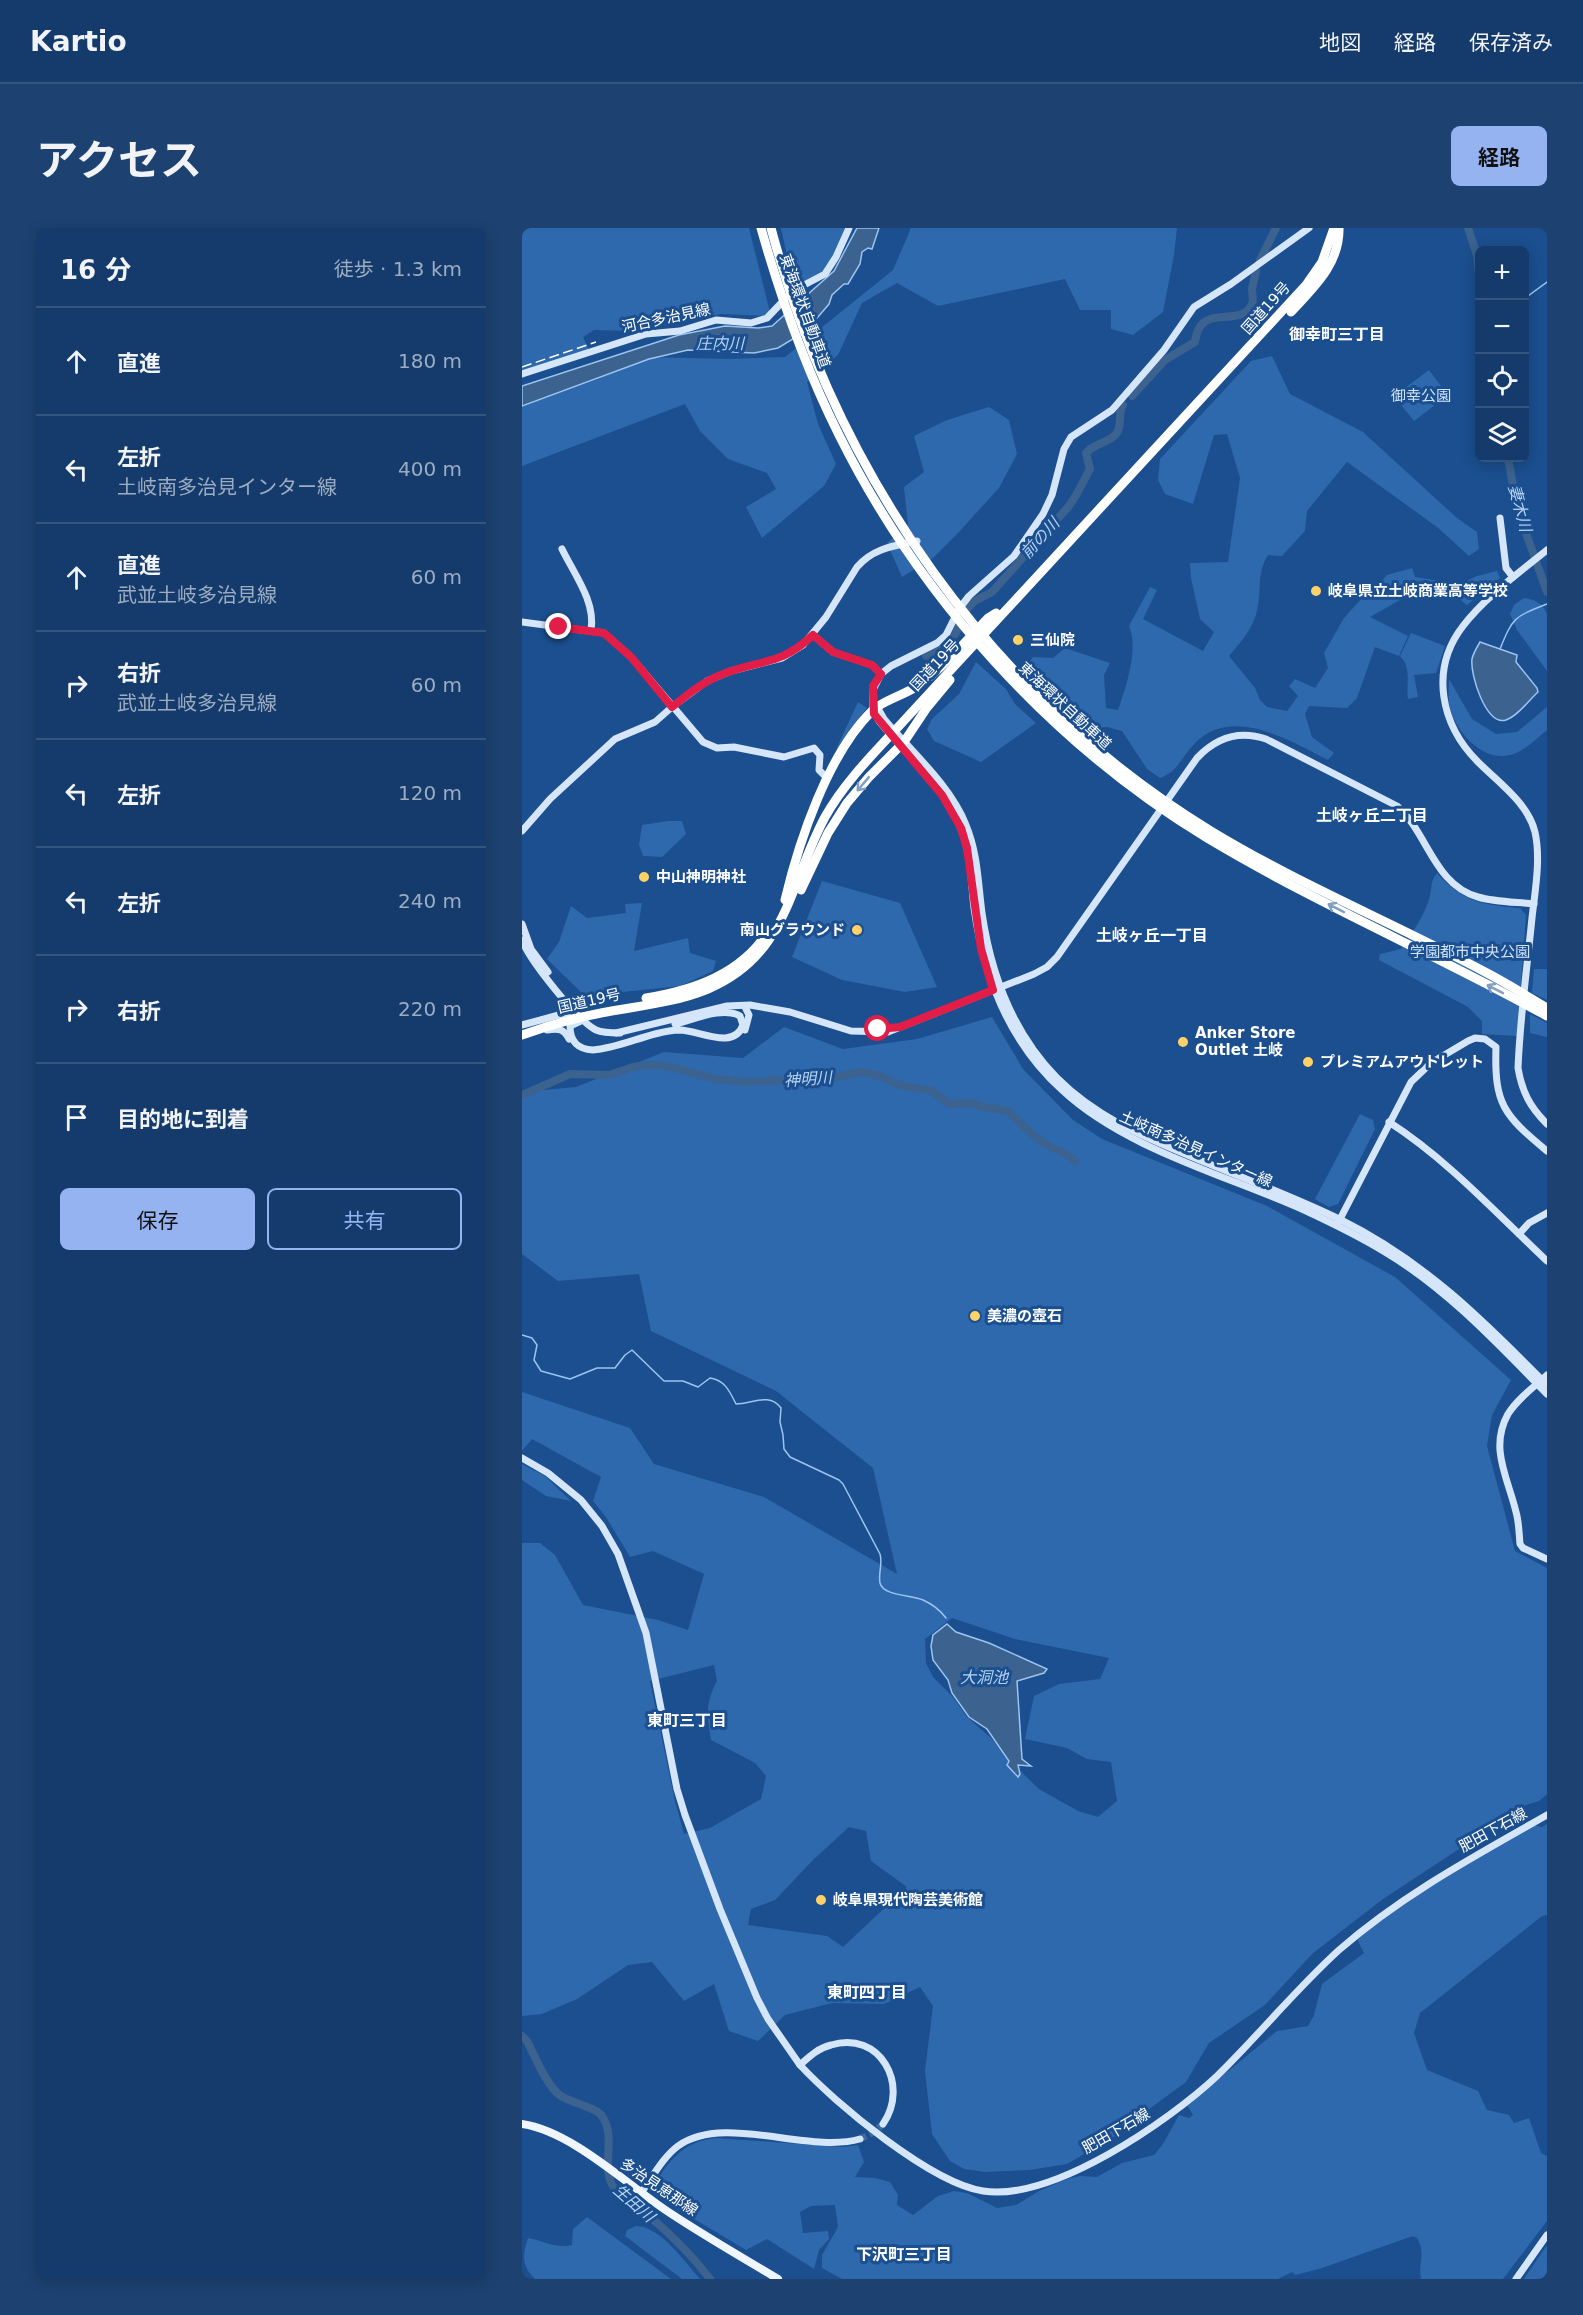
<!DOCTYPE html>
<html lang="ja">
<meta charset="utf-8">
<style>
body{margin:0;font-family:"DejaVu Sans","Noto Sans JP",sans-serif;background:#1d4271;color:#f1f3f6}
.controls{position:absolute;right:18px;top:18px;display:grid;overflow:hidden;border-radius:9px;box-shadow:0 3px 15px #0003}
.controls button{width:54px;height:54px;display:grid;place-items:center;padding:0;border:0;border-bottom:2px solid #33557e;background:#143b6b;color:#f1f3f6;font:30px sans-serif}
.stop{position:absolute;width:18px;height:18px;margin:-14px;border:4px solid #e11d48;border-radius:50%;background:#fff}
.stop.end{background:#e11d48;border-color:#fff;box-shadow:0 2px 6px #0008}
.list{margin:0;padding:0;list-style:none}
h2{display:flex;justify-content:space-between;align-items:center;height:78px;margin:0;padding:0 24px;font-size:26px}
h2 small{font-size:20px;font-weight:400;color:#9dadc1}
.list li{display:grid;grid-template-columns:39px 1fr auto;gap:18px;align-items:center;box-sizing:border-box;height:108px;padding:0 24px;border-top:2px solid #33557e}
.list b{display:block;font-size:22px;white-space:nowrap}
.list p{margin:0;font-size:20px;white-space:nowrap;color:#9dadc1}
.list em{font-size:20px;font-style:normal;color:#9dadc1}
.actions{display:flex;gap:12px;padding:18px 24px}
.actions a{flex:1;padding:14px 0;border:2px solid #95b2f1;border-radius:9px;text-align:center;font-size:21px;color:#95b2f1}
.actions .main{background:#95b2f1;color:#111}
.icon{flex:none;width:33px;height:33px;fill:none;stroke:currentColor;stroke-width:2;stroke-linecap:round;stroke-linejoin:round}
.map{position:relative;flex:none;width:1025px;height:2051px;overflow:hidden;border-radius:9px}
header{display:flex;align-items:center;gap:36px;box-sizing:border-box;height:84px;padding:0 30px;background:#143b6b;border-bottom:2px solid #33557e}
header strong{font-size:28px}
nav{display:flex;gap:33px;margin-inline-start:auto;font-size:21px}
.intro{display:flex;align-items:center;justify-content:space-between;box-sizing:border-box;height:144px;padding:0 36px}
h1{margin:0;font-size:42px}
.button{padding:15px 27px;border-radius:9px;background:#95b2f1;color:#111;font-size:21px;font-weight:700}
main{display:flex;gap:36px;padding:0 36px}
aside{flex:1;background:#143b6b;border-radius:9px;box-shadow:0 3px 15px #0003}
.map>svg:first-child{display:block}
</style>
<header>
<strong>Kartio</strong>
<nav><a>地図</a><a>経路</a><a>保存済み</a></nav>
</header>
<div class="intro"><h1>アクセス</h1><a class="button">経路</a></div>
<main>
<aside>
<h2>16 分<small>徒歩 · 1.3 km</small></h2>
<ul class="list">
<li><svg class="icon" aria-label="ahead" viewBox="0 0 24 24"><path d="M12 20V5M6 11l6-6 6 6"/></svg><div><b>直進</b></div><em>180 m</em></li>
<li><svg class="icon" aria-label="left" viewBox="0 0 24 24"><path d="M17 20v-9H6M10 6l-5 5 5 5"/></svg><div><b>左折</b><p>土岐南多治見インター線</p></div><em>400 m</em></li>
<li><svg class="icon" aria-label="ahead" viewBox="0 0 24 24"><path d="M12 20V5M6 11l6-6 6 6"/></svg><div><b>直進</b><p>武並土岐多治見線</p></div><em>60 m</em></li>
<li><svg class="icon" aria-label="right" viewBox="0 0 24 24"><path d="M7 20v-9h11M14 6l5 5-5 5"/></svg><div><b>右折</b><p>武並土岐多治見線</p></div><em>60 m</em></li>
<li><svg class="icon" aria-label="left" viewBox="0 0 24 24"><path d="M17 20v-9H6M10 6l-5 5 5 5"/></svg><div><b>左折</b></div><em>120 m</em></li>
<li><svg class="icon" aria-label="left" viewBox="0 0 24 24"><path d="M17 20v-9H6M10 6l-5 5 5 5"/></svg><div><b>左折</b></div><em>240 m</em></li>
<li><svg class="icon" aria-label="right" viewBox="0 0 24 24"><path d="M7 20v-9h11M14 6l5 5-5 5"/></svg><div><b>右折</b></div><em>220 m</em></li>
<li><svg class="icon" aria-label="arrive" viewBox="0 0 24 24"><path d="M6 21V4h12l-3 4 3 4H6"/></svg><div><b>目的地に到着</b></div></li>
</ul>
<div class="actions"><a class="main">保存</a><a>共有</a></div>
</aside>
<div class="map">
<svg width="1025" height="2051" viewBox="0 0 1025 2051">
<rect width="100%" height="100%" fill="#1b4f8f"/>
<g fill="#2e69ad" fill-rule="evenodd">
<polygon points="0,0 227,0 249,88 199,86 109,103 72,102 61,109 69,126 0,150"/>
<polygon points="259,0 330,0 311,35 273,65"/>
<polygon points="389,0 655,0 652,27 641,84 611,107 589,101 589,82 558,82 543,51 416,78 375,55 340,75 316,127 285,154 296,196 314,236 302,258 240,310 224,279 254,261 245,245 206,231 178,203 163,176 0,238 0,178 76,151 121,129 208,131 263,129 371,42"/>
<path d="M 750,128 L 768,166 L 841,204 L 935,290 L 955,304 L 957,321 L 947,328 L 915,299 L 825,234 L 785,283 L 783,303 L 760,328 L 746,327 C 734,346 740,363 735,383 C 731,401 718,415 707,428 L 733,460 L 738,472 L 745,479 L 765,483 L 776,468 L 767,458 L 773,451 L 793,460 L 806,440 L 802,425 L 822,390 L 840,370 L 844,370 L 865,347 L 890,340 L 893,349 L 938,356 L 955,348 L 975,343 L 978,350 L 945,377 L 935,369 L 892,364 L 848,389 L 886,408 L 877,428 L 853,419 L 835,470 L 825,480 L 787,478 L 783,486 L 790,509 L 812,525 L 806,532 C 768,513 711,477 673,515 C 660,528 656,544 638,550 L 625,541 L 600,503 L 585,499 L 570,501 L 503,440 L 511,429 L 531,430 L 543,420 L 588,435 L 582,447 L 584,480 L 596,482 C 604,459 617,421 607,398 L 628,359 L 635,362 L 621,391 L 681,423 L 692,404 L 678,391 L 669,350 L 668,335 L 706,334 L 718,250 L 705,206 L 692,207 L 671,276 L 643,266 L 636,252 L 638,231 L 729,133 Z"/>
<polygon points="907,142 926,167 892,193 872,168"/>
<polygon points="467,179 487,192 495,226 477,260 436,305 411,330 380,349 365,315 386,297 382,259 402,244 392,208 425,192"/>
<path d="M 1002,370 C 1014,372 1020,375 1025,386 L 1025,443 L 995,402 L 988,386 L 992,377 Z"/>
<path d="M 889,405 L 923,418 L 914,445 L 892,447 L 896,469 L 886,471 C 884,457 890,439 878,428 Z"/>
<polygon points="454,434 484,461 493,476 514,495 459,534 412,513 405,501 410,491 437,466"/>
<path d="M 927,451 L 950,491 L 974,506 L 995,504 L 1025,479 L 1025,502 C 1013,512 999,527 982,528 C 956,530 930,499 927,474 C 926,466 927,458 927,451 Z"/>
<polygon points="336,474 345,480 328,501 312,534 316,517"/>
<polygon points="146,593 160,593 164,606 140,629 121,628 117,617 120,597"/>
<path d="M 915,645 C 941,674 961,677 998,680 L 1004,687 L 995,808 L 960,806 L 960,793 L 946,779 L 857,732 L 858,726 L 879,721 C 890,705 903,687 908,668 C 910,659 908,654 915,645 Z"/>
<polygon points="300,653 378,675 415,759 383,764 320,752 270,729"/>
<polygon points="120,675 112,723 166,710 168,725 194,733 191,743 158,758 63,768 25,731 37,714 49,678 65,690 104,685 103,676"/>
<polygon points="1012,741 1025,741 1025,772 1010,765"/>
<polygon points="1008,786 1025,795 1025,809 1008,805"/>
<path d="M 470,789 L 501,841 L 551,892 L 580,911 L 745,978 L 873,1049 L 989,1152 L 970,1187 L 965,1218 L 993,1323 L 1025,1340 L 1025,1566 L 1017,1573 L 1004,1577 L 861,1671 L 790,1726 L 743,1777 L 687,1815 L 664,1854 L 615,1890 L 602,1903 L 545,1936 L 507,1942 L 463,1944 L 442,1941 L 428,1933 L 410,1906 L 403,1843 L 411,1778 L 398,1759 L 362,1776 L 310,1775 L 263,1787 L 236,1813 L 207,1803 L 192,1756 L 162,1773 L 130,1734 L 106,1737 L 55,1771 L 20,1786 L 0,1788 L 0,1315 L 18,1315 L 33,1327 L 61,1377 L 136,1392 L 166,1402 L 182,1346 L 131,1323 L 108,1329 L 84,1289 L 71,1273 L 79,1249 L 10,1211 L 0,1223 L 0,1164 L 108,1200 L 132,1236 L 242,1269 L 375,1346 L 351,1240 L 254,1163 L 129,1103 L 117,1046 L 36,1053 L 0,1026 L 0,864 L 54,859 L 142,824 L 221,830 L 262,799 L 321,821 L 395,811 ZM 430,1390 L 493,1411 L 587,1430 L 578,1451 L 537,1456 L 512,1468 L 503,1511 L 545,1520 L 565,1531 L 589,1534 L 595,1573 L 576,1589 L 556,1583 L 517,1561 L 490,1535 L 469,1510 L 445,1489 L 430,1468 L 411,1449 L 404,1435 L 403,1411 ZM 192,1437 L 195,1453 C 183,1475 185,1488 189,1512 L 233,1535 L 244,1548 L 239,1571 L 188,1600 L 162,1606 L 153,1573 L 128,1453 ZM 327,1599 L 344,1603 L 349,1633 L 385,1659 L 321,1719 L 305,1708 L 226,1697 L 229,1681 L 253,1672 L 291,1632 Z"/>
<polygon points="838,886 851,892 853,901 816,976 807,979 793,971"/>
<polygon points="0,1236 23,1248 49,1273 24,1268 0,1252"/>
<path d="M 1025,1596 L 1025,1687 L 1020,1688 L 898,1785 L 892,1805 L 905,1842 L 956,1863 L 965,1882 L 987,1887 L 992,1895 L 1007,1890 L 1019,1925 L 1025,1928 L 1025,1993 L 981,2051 L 899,2051 C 896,2034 904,2025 895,2010 L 891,2008 L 797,2041 L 773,2047 L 770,2044 L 756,2051 L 320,2051 L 300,2040 L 300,2027 L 316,1999 L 313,1977 L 289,1978 L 278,1984 L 281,2005 L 306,2003 L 307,2011 L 297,2022 L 292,2041 L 245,2011 L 224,2022 L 134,1968 L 130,1960 C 147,1933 160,1914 193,1910 L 321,1919 L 336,1917 L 342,1934 L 333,1949 L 353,1950 L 368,1954 L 376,1967 L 375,1977 L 391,1987 L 416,1968 L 432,1963 L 445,1965 L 475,1980 L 494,1977 L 517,1963 L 545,1951 L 558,1948 L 575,1949 L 600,1935 L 632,1927 L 641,1916 L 657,1887 L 667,1890 L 671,1887 L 665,1877 L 755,1803 L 786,1798 L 792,1787 L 800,1756 L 842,1725 L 835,1711 C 889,1668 951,1633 1011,1597 L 1020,1599 Z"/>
<path d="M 65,1989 L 149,2051 L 13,2051 C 0,2038 0,2028 6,2010 C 22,2013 35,2021 50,2017 L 51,2001 Z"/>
<path d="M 114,1998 C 138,1998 163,2034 178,2051 L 160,2051 L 103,2008 L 105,2002 Z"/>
<polygon points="1025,2017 1025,2051 1002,2051"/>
</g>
<g fill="#3c6290" stroke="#9cc4f0" stroke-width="1.5">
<polygon points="335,0 357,0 350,21 346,20 340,24 338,36 326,56 322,56 310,67 307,76 284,103 256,120 232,125 166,122 127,131 0,178 0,158 157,107 203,98 236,100 250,98 312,43"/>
<path d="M 958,414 L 995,427 L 994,434 L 1015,460 L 1016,464 C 1007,472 995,489 984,492 C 964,498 948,447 950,431 C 951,426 955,419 958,414 Z"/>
<polygon points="425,1396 434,1404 467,1415 525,1441 522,1445 495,1453 500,1531 509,1538 496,1537 498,1546 496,1549 485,1537 487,1533 465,1501 447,1489 430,1465 426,1452 411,1432 409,1418 411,1407"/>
</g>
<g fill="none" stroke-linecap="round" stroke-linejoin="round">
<g stroke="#9cc4f0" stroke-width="1.5">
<polyline points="1002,71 1025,54"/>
<path d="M 978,421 C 991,389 992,389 1025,376"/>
<path d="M 0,1107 L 10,1110 L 15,1117 L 12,1132 L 19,1143 L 48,1151 L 75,1140 L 93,1140 L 103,1127 L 110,1122 L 142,1153 L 161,1153 L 176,1159 L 188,1150 C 203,1152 208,1164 214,1176 C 230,1176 247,1164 259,1180 L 258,1194 L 261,1207 L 262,1221 L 268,1229 L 317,1252 L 321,1256 L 358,1326 C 361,1336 356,1345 358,1355 C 361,1368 390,1367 401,1372 C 410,1376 418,1382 424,1390"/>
</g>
<g stroke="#3c6290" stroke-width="8">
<polyline points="946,0 955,27 957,46"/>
<polyline points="738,32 754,0"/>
<path d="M 610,168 L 643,132 L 673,114 C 678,72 719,102 730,76 C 732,72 730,66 730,61 C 731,55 733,49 734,43"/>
<polyline points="986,230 995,280 1025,364"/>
<path d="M 404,428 L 427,414 L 434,405 L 444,382 L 453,373 L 470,364 L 547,278 C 555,267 561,254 568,241 L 564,225 C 572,215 587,215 594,206 C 601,198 595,186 601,177"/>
<polyline points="0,867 48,846 87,847 111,839 127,837 145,838 193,851 224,854 309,850 340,844 358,848 377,857 410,863 427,876 451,875 461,879 486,883 510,906 521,915 546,927 553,933"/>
<path d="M 0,1808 L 5,1813 C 13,1828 25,1859 39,1868 C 49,1875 74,1879 80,1888 C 95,1909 78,1940 92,1960 C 129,1989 159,2013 188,2051"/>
</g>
<polyline stroke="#3d69a0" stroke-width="7" stroke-dasharray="7 3.5" stroke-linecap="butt" points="338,1911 350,1905 361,1896"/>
<g stroke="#d6e6fa" stroke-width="7">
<path d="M 787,0 L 709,56 L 672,79 L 642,122 L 590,182 L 549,209 L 542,221 L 530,267 L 521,286 L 492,328 L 447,368 L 437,381 L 424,407 L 415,415 L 369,438 L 359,446 L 351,462 L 351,482 L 357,493 C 385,527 423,560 439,601 C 449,626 449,654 452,680 C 462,750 487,814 540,862 C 603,921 704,947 782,982 C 810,995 837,1008 863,1024 C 925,1061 975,1115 1025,1166"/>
<polyline points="0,146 124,106 158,103 194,92 229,95 245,90 264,70 284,56 303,46 314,29 327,0"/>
<polyline points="978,290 984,340 991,349"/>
<path d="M 40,321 C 52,346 74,374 69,402"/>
<path d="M 1025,322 C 999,343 961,371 941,398 C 907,442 919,497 956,534 C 976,554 1006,575 1013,604 C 1019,631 1013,663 1010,690 C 1005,740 998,790 996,840 C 1000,864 1008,879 1025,896"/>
<polyline points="0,394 82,405 109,429 181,514 195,520 212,519 262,529 292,520 298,527 297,542 305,550"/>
<polyline points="291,407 311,424 350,437 359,446"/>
<path d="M 354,477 L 362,491 C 389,523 429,558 444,597 C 456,626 456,655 460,685 C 469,747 491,805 535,850 C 573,888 619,908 668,928 C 718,949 770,968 819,992 C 902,1033 961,1092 1025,1157"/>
<path d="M 0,603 L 28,571 L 93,511 L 133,494 L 150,479 L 185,453 L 209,443 L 260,430 L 281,417 L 304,389 L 335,339 C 351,320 372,318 395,313"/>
<polyline points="0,696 9,721 26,744"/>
<path d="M 0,712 C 7,732 56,793 74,802 C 81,805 90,805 98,805"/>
<polyline points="223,779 227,787 223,802"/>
<path d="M 61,792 L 48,798 C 48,814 56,821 71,822 C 100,820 128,803 158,802 C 176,802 212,823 221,797 L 218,788 C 201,778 171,792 153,796"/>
<polyline points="0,797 44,785 49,786"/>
<path d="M 25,802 C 37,800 42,801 47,811"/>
<path d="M 94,805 L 205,778 L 228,777 L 268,784 L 329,803 L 366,804 L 512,746 L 525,739 L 535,729 L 675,530 C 694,510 717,502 744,511 L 875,578 C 906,605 912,657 956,669 C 973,674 994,674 1012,676"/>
<path d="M 867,894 C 926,932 974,985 1025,1033"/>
<path d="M 816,995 L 889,854 L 909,835 L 946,813 L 953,810 L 963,811 L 974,819 C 972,877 982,887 1025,923"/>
<polyline points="997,1006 1007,995 1025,985"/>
<path d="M 1025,1147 C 1012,1159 995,1171 986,1186 C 967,1220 986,1250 994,1284 C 997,1294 997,1305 998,1316 L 1001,1320 L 1025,1331"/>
<polyline points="0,1230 26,1245 59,1272 80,1298 96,1326 124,1405 155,1561 163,1587 198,1681 235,1770 246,1791 278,1837"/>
<path d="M 361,1896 C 388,1857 358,1802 309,1817 C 296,1820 287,1829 278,1837 C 314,1876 409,1955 461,1963 C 530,1974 647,1893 695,1848 C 737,1807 774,1761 817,1722 C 880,1667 953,1628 1025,1587"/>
<path d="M 119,1965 C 130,1950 141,1929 156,1918 C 202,1885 286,1926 338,1911"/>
<polyline points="994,2051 1025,2007"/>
</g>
<path stroke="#f0f6ff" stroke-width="8" d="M 0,1896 C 48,1903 101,1953 142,1981 C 179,2006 218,2028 256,2051"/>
<g stroke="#fff" stroke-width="9">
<path d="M 239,0 C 259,71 284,141 317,207 C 398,370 529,515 685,610 C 795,676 913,726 1025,788"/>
<path d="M 249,0 C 315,247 469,469 689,603 C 778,657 874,696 965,745 C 986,756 1005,768 1025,780"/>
<path d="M 769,84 C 791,60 818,36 817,0"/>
<polyline points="279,662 306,605 325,575 347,549 382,514 404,481 428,452"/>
<path d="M 263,672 C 277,613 306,526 350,483 C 359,473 383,467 397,457 C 423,438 444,413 466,390 L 474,385"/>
<path d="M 124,770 C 172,762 220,746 247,702"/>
<path d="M 0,807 C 25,798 52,790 79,785 C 115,778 152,775 186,761 C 266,727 267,656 303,589 C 322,555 351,526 378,497 L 784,57 L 800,34 L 812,0"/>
</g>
<polyline stroke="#fff" stroke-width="1.5" stroke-dasharray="10 4.5" stroke-linecap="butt" points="0,139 74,114"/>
</g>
<defs><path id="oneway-shaft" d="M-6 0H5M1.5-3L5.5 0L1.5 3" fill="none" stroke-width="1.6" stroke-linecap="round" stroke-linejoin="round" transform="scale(1.5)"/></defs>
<g stroke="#829ec1">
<use href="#oneway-shaft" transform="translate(341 556) rotate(130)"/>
<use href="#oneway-shaft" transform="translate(814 680) rotate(-153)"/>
<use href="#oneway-shaft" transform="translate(973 761) rotate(-153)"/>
</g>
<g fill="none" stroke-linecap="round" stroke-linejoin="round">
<path stroke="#e11d48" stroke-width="8" d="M 37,399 L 82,405 L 109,429 L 150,479 C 166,466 182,453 201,446 C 239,431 258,438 291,407 L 311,424 L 350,437 L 359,446 L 351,458 L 352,486 L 420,567 L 439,600 L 445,620 L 459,721 L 471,762 L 378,799 L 356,801"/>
</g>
<g fill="#ffd166" stroke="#1b4f8f" stroke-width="2">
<circle cx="794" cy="363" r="6"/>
<circle cx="496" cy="412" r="6"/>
<circle cx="122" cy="649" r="6"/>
<circle cx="335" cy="702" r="6"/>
<circle cx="661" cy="814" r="6"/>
<circle cx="786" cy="834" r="6"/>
<circle cx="453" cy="1088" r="6"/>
<circle cx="299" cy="1672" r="6"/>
</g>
<g text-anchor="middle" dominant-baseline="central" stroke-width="6" stroke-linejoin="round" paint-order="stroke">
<g font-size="15" fill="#fff" stroke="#1b4f8f">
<text transform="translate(744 80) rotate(-48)">国道19号</text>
<text transform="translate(283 83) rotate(70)">東海環状自動車道</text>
<text transform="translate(144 90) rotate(-12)">河合多治見線</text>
<text transform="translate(413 437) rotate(-47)">国道19号</text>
<text transform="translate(543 478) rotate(43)">東海環状自動車道</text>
<text transform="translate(67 773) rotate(-13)">国道19号</text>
<text transform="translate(674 921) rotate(24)">土岐南多治見インター線</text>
<text transform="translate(971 1602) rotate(-29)">肥田下石線</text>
<text transform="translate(594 1903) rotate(-30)">肥田下石線</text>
<text transform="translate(137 1959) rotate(34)">多治見恵那線</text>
</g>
<g font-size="15" fill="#cfe3fa" stroke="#1b4f8f">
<text x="899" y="168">御幸公園</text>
<text x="948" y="724">学園都市中央公園</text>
</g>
<g font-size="15" font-weight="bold" fill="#fff" stroke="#1b4f8f" text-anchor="start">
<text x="806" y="363">岐阜県立土岐商業高等学校</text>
<text x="508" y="412">三仙院</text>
<text x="134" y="649">中山神明神社</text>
<text x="323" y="702" text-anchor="end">南山グラウンド</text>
<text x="673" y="805">Anker Store<tspan x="673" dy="17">Outlet 土岐</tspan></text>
<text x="798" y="834">プレミアムアウトレット</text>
<text x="465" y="1088">美濃の壺石</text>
<text x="311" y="1672">岐阜県現代陶芸美術館</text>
</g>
<g font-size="16" font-weight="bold" fill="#fff" stroke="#1b4f8f">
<text x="815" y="106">御幸町三丁目</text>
<text x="850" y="587">土岐ヶ丘二丁目</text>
<text x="630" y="707">土岐ヶ丘一丁目</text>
<text x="165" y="1492">東町三丁目</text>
<text x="345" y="1764">東町四丁目</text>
<text x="382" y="2026">下沢町三丁目</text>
</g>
<g font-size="16" font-style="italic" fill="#b5d3f5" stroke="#1b4f8f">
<text x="198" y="115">庄内川</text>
<text transform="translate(998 280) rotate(75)">妻木川</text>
<text transform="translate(518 310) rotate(-48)">前の川</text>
<text transform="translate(286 851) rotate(-4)">神明川</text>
<text x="462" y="1449">大洞池</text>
<text transform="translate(112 1975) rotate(41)">生田川</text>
</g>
</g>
</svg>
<div class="controls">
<button>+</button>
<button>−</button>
<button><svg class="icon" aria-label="locate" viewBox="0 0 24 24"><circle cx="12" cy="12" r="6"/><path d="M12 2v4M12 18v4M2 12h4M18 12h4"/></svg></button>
<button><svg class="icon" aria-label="layers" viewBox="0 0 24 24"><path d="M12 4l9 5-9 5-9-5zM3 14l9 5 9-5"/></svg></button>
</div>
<div class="stop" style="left:356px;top:801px"></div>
<div class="stop end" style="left:37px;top:399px"></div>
</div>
</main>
